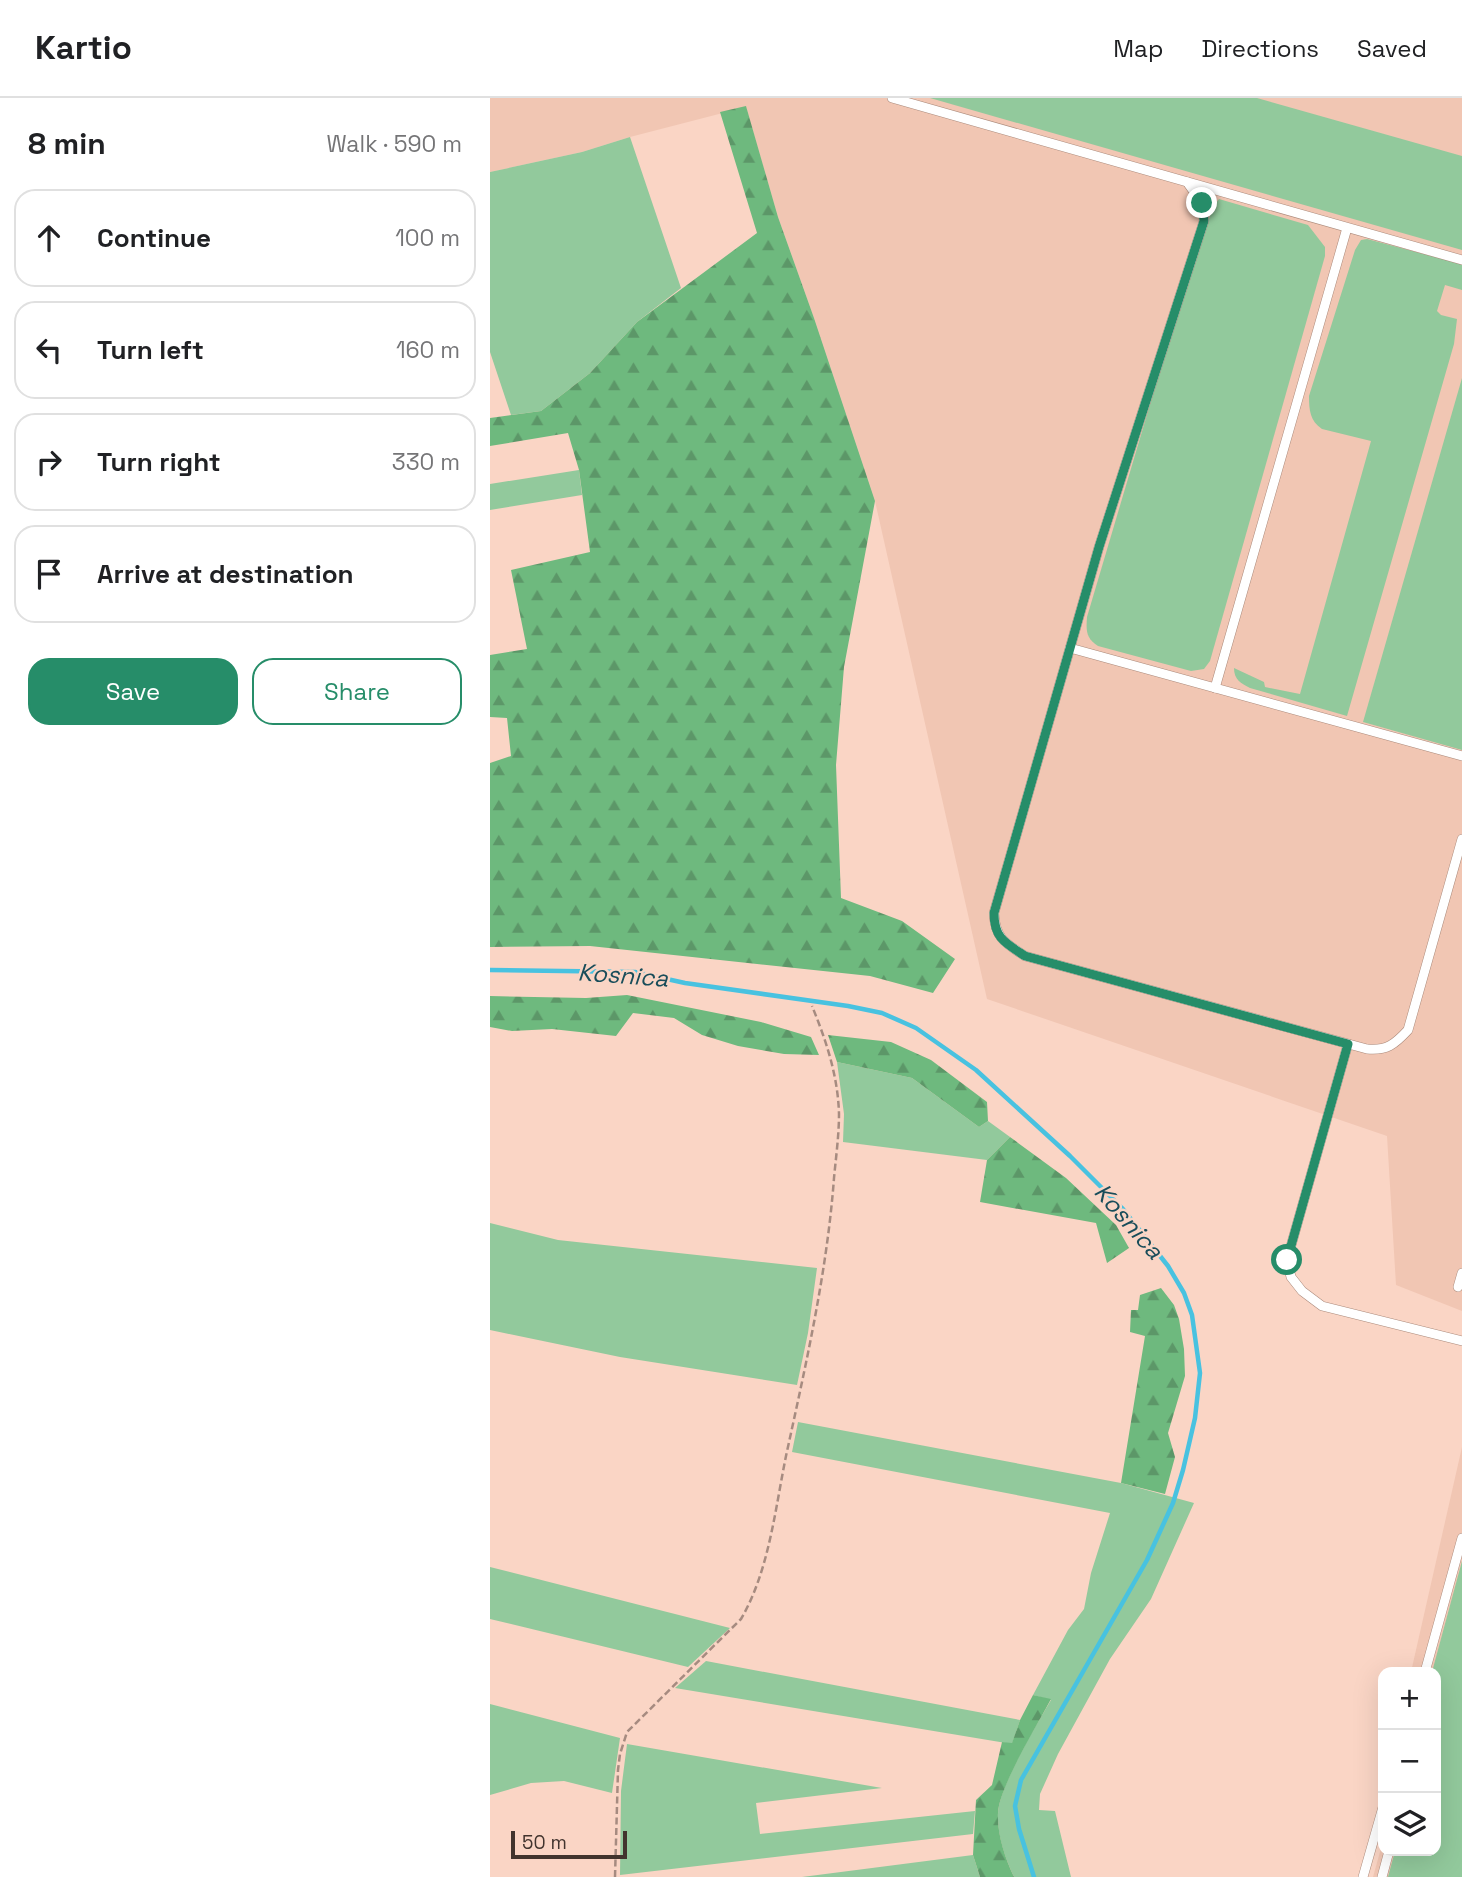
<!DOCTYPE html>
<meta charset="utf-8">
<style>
body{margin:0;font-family:"Space Grotesk",sans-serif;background:#f2f2f2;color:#202124}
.controls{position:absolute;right:21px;bottom:21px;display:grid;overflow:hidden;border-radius:14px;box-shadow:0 7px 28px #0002}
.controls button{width:63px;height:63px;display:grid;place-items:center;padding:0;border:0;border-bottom:2px solid #e0e0e0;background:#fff;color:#202124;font:35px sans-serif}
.scale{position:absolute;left:21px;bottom:18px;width:116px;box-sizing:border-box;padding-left:7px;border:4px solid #42342e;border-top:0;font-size:19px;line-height:24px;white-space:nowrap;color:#42342e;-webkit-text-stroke:5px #fad5c5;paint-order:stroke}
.stop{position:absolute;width:21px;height:21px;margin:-16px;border:5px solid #268d69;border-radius:50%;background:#fff}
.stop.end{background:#268d69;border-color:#fff;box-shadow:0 2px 7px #0008}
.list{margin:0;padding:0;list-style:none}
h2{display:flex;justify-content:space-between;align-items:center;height:91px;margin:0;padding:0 28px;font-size:30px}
h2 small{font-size:23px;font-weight:400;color:#757577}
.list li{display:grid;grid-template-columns:46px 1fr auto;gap:21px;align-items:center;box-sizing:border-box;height:98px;margin:0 14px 14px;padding:0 14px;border:2px solid #e0e0e0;border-radius:21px}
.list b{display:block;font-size:26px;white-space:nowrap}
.list em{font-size:23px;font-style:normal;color:#757577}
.actions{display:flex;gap:14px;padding:21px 28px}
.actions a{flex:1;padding:16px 0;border:2px solid #268d69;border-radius:21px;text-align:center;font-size:24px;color:#268d69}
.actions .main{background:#268d69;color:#fff}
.icon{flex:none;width:38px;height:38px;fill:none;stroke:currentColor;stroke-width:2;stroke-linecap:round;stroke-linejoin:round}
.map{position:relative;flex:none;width:972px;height:1779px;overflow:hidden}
header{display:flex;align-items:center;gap:42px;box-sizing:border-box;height:98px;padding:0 35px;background:#fff;border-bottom:2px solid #e0e0e0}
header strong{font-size:33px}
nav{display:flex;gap:38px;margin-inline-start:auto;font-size:24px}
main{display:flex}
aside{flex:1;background:#fff}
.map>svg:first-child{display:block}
</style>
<header>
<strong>Kartio</strong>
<nav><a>Map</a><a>Directions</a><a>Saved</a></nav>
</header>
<main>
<aside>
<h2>8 min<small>Walk · 590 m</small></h2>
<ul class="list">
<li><svg class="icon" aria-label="ahead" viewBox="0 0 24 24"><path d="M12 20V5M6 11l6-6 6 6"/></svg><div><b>Continue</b></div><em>100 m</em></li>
<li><svg class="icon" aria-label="left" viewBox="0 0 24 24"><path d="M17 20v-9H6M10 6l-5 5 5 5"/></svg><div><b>Turn left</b></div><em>160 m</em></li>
<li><svg class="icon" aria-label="right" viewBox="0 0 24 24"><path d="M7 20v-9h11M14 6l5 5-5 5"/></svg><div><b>Turn right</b></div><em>330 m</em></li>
<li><svg class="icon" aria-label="arrive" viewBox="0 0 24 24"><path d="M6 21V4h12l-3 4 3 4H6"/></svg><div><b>Arrive at destination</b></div></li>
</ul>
<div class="actions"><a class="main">Save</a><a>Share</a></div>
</aside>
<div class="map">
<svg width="972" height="1779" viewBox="0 0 972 1779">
<defs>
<pattern id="forest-firs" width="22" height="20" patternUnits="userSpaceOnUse" patternTransform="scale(1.75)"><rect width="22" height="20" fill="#6eb97e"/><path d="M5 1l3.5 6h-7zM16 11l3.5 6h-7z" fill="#5c9768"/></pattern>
</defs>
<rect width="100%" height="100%" fill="#fad5c5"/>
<g fill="#f1c6b3">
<polygon points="0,0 972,0 972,1213 906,1187 897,1038 497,901 385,403 324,220 288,119 256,9 140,39 92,54 0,74"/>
<polygon points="972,1349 972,1779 883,1779 893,1743 893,1753 946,1753 946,1574 921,1574"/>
</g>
<g fill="#92c99c">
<polygon points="440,0 767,0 972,58 972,152"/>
<polygon points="140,39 191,190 147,224 100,275 51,313 21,317 0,254 0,74 92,54"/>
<path d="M 729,101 L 818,127 L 835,149 L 835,158 L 720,563 L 714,571 L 701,573 L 608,548 C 596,540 596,533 597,519 L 688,212 L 723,109 Z"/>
<path d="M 877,141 L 972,166 L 972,192 L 955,187 L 947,213 L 951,217 L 967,221 L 964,246 L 857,618 L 760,590 C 751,585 744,582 744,570 L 774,584 L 775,589 L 810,596 L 881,343 L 832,331 C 820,323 819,312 819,298 L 865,152 L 871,142 Z"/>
<polygon points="972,280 972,652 873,624"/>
<polygon points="89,372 92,397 0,412 0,386"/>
<polygon points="347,964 422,980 489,1029 498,1023 520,1039 497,1062 353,1044 354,1016"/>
<polygon points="0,1125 68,1142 327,1170 318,1235 307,1287 130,1259 0,1232"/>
<path d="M 308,1324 L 631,1385 L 704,1405 L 661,1501 L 620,1561 L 568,1656 L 550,1696 L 549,1712 L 565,1713 L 581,1779 L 524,1779 C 515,1760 507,1737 508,1716 C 508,1690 547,1626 561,1602 L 543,1597 L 578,1532 L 594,1511 L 601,1475 L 620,1415 L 302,1354 Z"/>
<polygon points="972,1463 972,1779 898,1779 905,1753 946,1753 946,1574 942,1574"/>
<polygon points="0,1469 240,1530 198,1569 0,1521"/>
<polygon points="216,1563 530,1622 522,1646 185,1590"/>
<polygon points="0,1606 130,1640 122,1695 74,1683 41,1685 0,1697"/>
<polygon points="137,1646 392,1690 266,1705 270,1736 485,1713 483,1736 130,1777 131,1693"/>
<polygon points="483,1757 490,1779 312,1779"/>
</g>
<g fill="url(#forest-firs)">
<polygon points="256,8 288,119 324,220 385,403 354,569 346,667 351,800 412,823 465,861 443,895 380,878 100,848 0,849 0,665 21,658 17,620 0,619 0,557 37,551 21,472 100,454 89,372 78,335 0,348 0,320 51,313 100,275 147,224 267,135 230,14"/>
<polygon points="137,897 271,924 321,939 329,957 294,956 248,948 212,937 184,920 143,915 126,938 62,931 22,933 0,929 0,898 96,900"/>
<polygon points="338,937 401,944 441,962 497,1004 498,1023 489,1029 422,980 347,964"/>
<polygon points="520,1039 576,1080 626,1127 639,1150 617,1165 606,1125 490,1104 497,1062"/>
<polygon points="671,1190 684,1207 689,1221 694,1251 695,1278 678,1335 685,1359 675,1396 631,1385 655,1238 640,1234 641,1212 648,1212 650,1197"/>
<path d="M 543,1597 L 561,1601 C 548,1626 509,1689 508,1715 C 507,1736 515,1760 524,1779 L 490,1779 L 483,1757 L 486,1702 L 502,1687 L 512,1644 L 522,1645 L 530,1622 Z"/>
</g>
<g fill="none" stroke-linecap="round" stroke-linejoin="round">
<polyline stroke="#48c2e0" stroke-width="4.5" points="0,872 145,874 195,885 358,908 392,915 426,930 486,972 580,1058 632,1110 678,1168 694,1195 702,1217 710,1275 705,1320 693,1372 683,1405 657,1462 531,1682 525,1708 529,1731 544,1779"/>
<defs>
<g id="service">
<polyline points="402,0 972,162"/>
<path d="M 697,84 L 712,105 L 714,123 L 609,449 L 504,815 C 505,840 515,845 535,858 L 877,951 C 897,953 905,946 918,932 L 972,741"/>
<polyline points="580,550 972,658"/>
<polyline points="725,590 857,130"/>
<polyline points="858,946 797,1162 801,1179 812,1193 832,1208 972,1243"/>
<polyline points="968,1189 972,1175"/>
<polyline points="935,1574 972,1440"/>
<polyline points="873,1779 893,1709"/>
<polyline points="892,1779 899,1753"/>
</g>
</defs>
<use href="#service" stroke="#ab8a7b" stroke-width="10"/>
<path stroke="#a68b80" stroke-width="2.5" stroke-dasharray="7 3.5" stroke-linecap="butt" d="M 125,1779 L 128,1672 L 130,1656 L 137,1634 L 251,1521 C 279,1473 285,1412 296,1358 C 316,1266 337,1174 344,1080 C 346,1059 349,1037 349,1016 C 348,978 336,942 322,908"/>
<use href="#service" stroke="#fff" stroke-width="9"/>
</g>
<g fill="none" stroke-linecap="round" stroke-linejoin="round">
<path stroke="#268d69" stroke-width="9" d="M 712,105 L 714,123 L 609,449 L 504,815 C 504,840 515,845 535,858 L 858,946 L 797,1162"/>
</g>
<g text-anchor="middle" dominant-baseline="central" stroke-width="5" stroke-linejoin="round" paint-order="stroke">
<g font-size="24" font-style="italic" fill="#194d5a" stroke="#fad5c5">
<text transform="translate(133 877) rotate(4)">Kosnica</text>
<text transform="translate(639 1123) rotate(49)">Kosnica</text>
</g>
</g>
</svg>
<div class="controls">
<button>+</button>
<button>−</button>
<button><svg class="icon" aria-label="layers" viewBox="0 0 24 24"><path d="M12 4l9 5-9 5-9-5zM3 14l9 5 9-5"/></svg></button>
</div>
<div class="scale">50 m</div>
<div class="stop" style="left:797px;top:1162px"></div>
<div class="stop end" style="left:712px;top:105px"></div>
</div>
</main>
